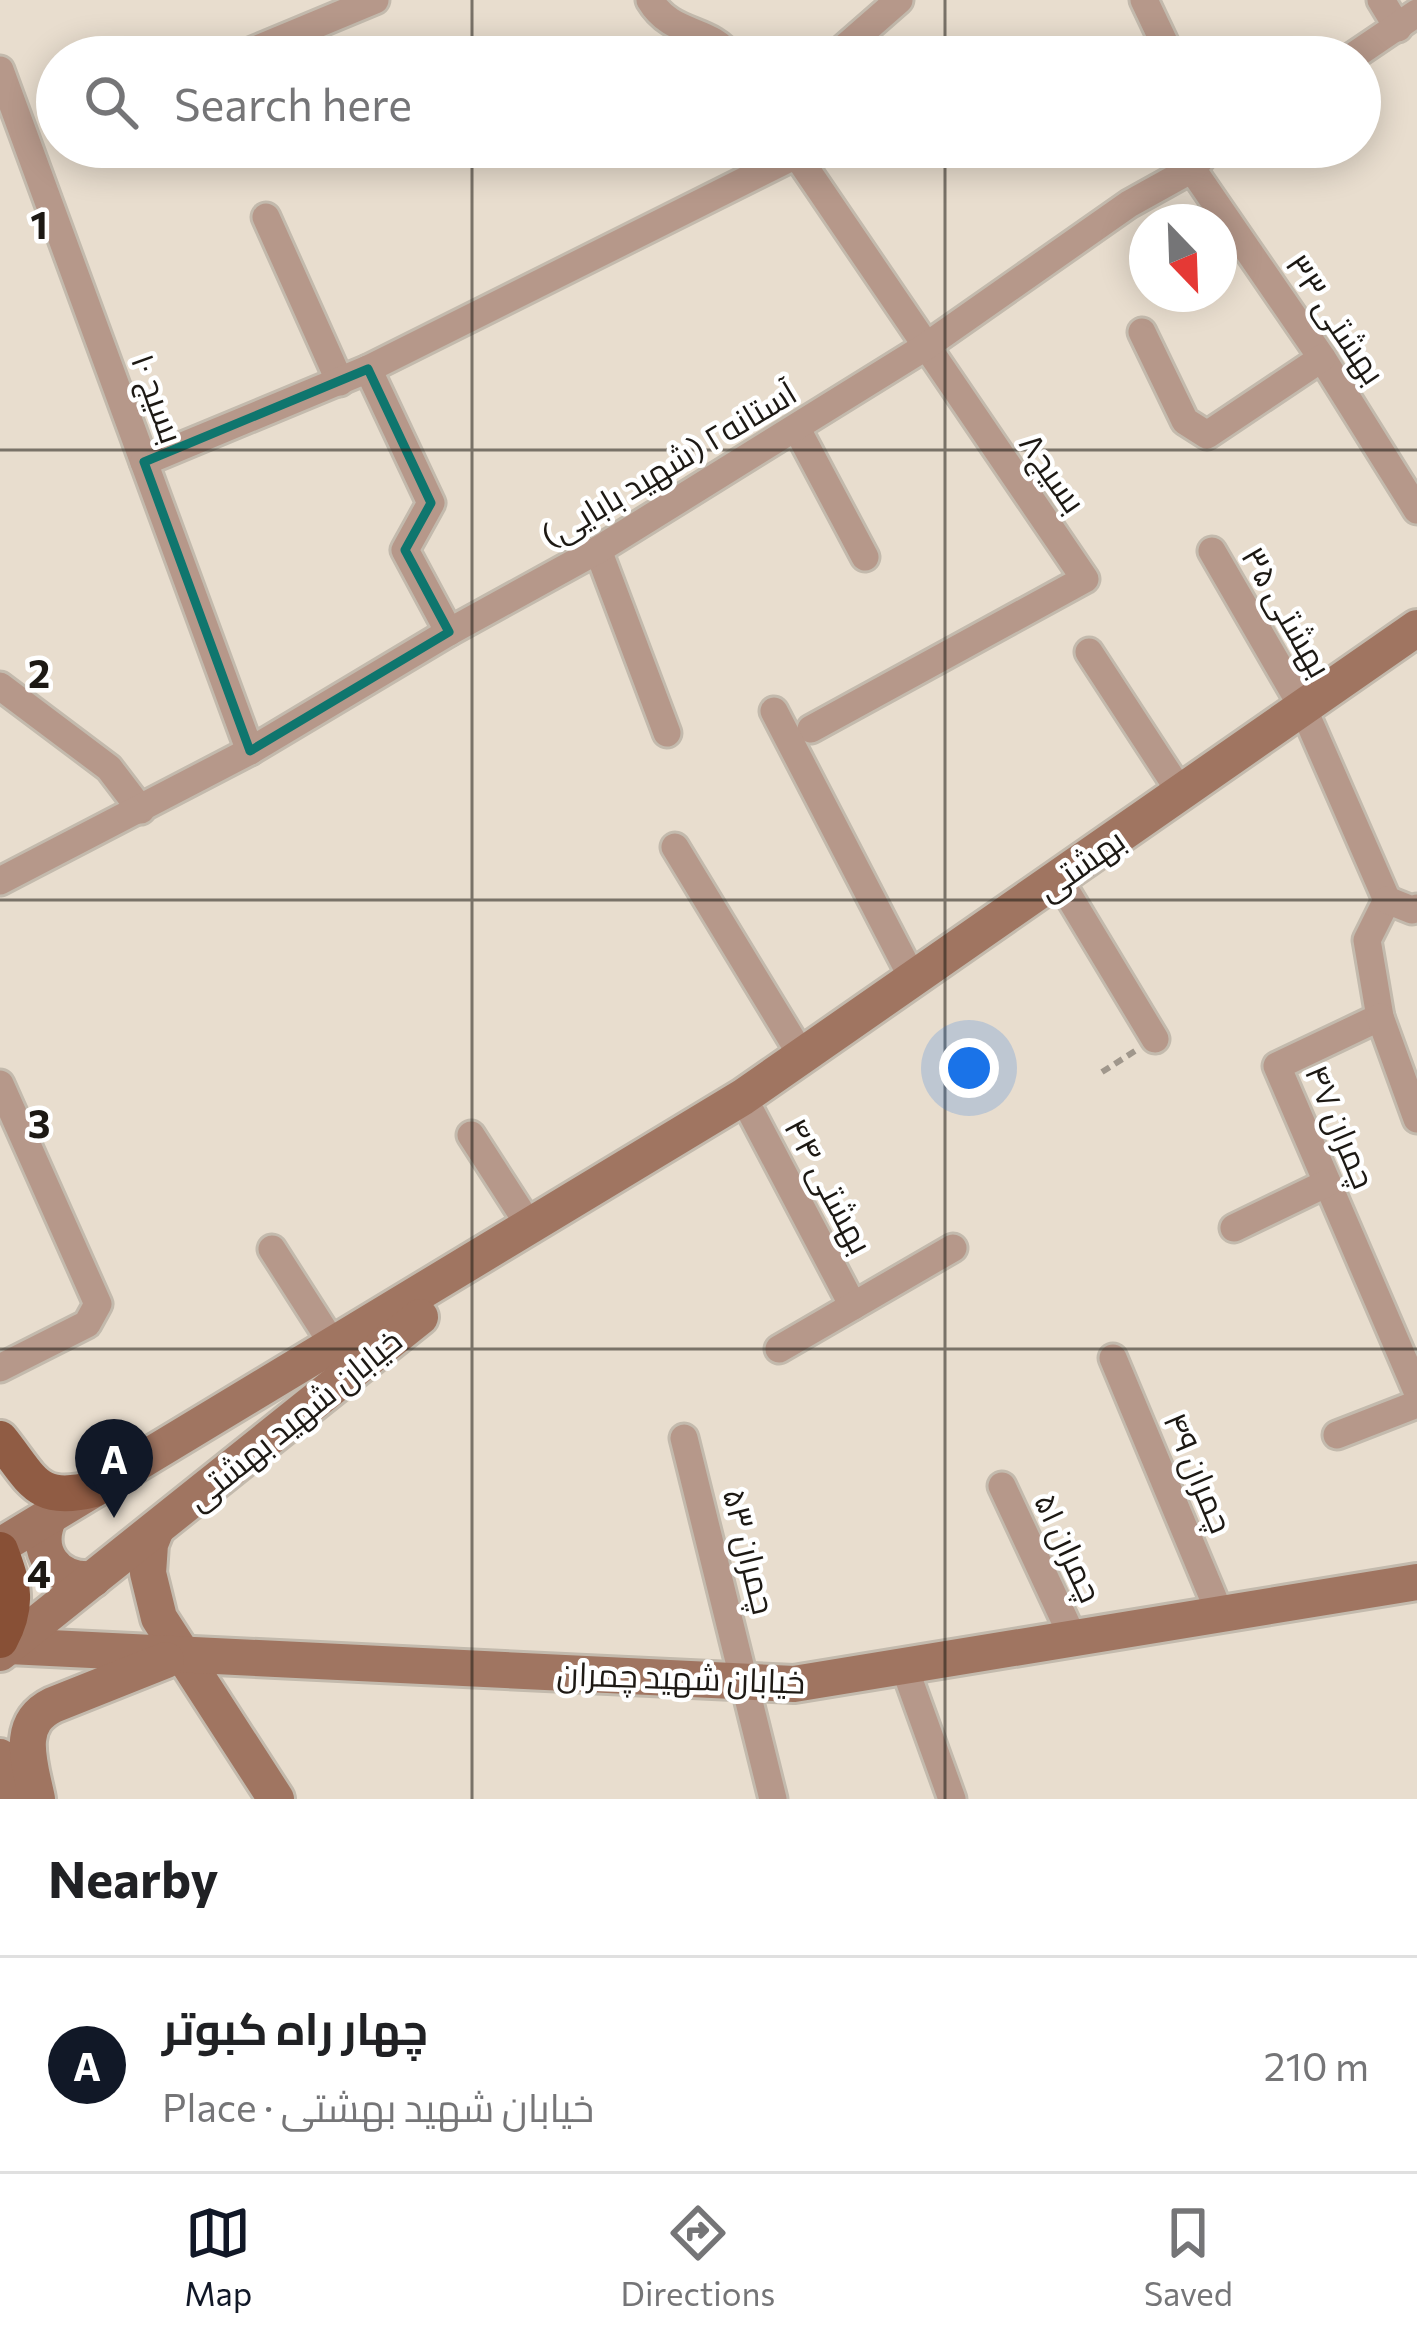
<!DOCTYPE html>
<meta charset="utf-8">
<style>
body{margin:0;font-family:Commissioner,Cairo,sans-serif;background:#f6f6f6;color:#202124}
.compass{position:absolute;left:1129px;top:204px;width:108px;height:108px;border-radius:50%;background:#fff;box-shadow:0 6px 30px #0003;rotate:157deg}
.you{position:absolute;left:969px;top:1068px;width:42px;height:42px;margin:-30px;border:9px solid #fff;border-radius:50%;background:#1a73e8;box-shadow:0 0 0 18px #1a73e833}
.badge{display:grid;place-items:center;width:78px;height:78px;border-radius:50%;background:#111827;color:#fff;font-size:39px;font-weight:700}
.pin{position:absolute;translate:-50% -99px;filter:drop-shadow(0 3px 6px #0008)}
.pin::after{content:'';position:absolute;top:63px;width:42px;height:36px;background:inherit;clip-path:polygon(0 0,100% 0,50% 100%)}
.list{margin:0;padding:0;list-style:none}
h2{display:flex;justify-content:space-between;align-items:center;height:156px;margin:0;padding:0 48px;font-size:51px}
h2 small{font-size:39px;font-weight:400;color:#757577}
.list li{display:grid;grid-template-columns:78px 1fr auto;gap:36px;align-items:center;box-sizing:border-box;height:216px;padding:0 48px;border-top:3px solid #e0e0e0}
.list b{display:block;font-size:45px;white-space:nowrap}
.list p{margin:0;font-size:39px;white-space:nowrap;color:#757577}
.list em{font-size:39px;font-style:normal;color:#757577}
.icon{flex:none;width:66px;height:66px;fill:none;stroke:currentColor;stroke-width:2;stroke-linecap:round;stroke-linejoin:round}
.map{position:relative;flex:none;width:1417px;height:1799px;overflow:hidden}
.search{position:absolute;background:#fff;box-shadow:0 6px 30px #0003;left:36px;right:36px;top:36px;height:132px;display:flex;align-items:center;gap:30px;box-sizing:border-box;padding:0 42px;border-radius:66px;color:#757577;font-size:45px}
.sheet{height:372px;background:#fff}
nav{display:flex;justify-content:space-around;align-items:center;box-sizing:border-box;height:168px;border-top:3px solid #e0e0e0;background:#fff;font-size:33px;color:#757577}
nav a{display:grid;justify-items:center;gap:6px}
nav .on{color:#111827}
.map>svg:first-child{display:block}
</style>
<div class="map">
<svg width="1417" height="1799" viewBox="0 0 1417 1799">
<rect width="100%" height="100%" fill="#e8ddce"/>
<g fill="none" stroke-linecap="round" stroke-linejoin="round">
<defs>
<g id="minor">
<path d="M 650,0 C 672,37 710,27 730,57"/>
<polyline points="1144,0 1171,57"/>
<polyline points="1381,0 1398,28"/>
<polyline points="238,57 375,0"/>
<polyline points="834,57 899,0"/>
<polyline points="1352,57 1417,13"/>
<polyline points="0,70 250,751"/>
<polyline points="791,147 1085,579 811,729"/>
<polyline points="1192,169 1322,358 1417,510"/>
<polyline points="266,217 340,382"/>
<polyline points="1142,332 1185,421 1207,435 1322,358"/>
<polyline points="368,369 431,503 405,550 449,632"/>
<polyline points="797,429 865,557"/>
<polyline points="144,462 368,369 796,155"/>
<polyline points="598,550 667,733"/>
<polyline points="1212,551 1303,708 1387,900 1367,940 1380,1017 1277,1066 1417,1391"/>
<polyline points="1089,652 1181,793"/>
<polyline points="0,686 109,768 141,810"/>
<polyline points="774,711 913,979"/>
<polyline points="675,847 802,1056"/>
<polyline points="1058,878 1155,1039"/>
<polyline points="0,881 250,751 449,632 598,550 925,347 1129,204 1192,169 1211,147"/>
<polyline points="1387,900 1412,910 1417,908"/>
<polyline points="1380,1017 1417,1119"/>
<polyline points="0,1084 98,1304 87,1324 0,1368"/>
<polyline points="743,1097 853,1306"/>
<polyline points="471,1135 531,1228"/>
<polyline points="1234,1228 1327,1183"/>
<polyline points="272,1249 334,1346"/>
<polyline points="779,1349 953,1248"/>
<polyline points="1113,1358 1220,1614"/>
<polyline points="1337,1435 1417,1404"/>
<polyline points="684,1438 773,1799"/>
<polyline points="1002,1486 1073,1638"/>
<polyline points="904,1666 952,1799"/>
</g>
<g id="secondary">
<path d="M 49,1517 C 33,1551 55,1582 93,1579"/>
<polyline points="156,1529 150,1544 148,1573 159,1618 276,1799"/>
<polyline points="0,1546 743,1097 1417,628"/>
<polyline points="9,1646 794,1684 1417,1582"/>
<polyline points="0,1653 420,1317"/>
<polyline points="0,1757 17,1799"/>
<path d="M 37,1799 C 30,1764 14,1724 53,1705 L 166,1660"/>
</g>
<path id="primary" d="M 0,1439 C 33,1480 36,1504 94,1489"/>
<path id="trunk" d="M 0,1550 C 13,1585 19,1605 0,1640"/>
</defs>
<use href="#minor" stroke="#c3baad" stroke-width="33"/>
<use href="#secondary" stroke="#c3baad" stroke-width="42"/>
<use href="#primary" stroke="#c3baad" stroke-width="42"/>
<use href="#trunk" stroke="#c3baad" stroke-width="42"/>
<polyline stroke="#a0978c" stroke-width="6" stroke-dasharray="9 6" stroke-linecap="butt" points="1102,1072 1135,1051"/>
<use href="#minor" stroke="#b6988a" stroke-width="27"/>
<use href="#secondary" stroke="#a07561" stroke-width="36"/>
<use href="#primary" stroke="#905c44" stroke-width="36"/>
<use href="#trunk" stroke="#885036" stroke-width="36"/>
</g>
<path fill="none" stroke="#0f766e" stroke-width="9" stroke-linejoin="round" d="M 368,369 L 431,503 L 405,550 L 449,632 L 250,751 L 144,462 Z"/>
<path fill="none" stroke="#1d1914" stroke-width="3" stroke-opacity="0.55" d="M 472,0 L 472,57M 945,0 L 945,57M 472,147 L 472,1799M 945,147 L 945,1799M 0,450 L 1417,450M 0,900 L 1417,900M 0,1349 L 1417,1349"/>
<g text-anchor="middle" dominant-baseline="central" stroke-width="9" stroke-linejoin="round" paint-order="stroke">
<g font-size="33" fill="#1d1914" stroke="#fff">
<text transform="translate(1337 318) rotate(56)">بهشتی ۳۳</text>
<text transform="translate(159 398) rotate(70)">بسیج ۱۰</text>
<text transform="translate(668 463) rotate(-31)">آستانه۲ (شهید بابایی)</text>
<text transform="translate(1054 472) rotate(55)">بسیج۸</text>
<text transform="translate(1288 611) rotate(60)">بهشتی ۳۵</text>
<text transform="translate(1080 863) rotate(-35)">بهشتی</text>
<text transform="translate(1342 1126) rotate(67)">چمران ۴۷</text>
<text transform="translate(830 1185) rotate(62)">بهشتی ۴۴</text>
<text transform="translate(293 1418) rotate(-39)">خیابان شهید بهشتی</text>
<text transform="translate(1200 1472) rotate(67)">چمران ۴۹</text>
<text transform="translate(1070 1547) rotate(65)">چمران ۵۱</text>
<text transform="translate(751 1551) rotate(76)">چمران ۵۳</text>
<text transform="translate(681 1676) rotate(2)">خیابان شهید چمران</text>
</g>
</g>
<g font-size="39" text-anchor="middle" font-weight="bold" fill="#1d1914" stroke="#fff" stroke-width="9" stroke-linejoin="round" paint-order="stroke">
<text x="39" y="239">1</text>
<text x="39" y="688">2</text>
<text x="39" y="1138">3</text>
<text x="39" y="1588">4</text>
</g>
</svg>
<svg class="compass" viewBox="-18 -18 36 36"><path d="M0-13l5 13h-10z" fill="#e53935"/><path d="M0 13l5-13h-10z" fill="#757577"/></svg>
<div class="you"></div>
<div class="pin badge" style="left:114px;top:1518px">A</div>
<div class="search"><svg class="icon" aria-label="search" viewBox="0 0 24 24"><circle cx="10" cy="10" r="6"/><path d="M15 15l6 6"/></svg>Search here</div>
</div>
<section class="sheet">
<h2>Nearby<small></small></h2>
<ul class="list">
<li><span class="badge">A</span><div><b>چهار راه کبوتر</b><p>Place · خیابان شهید بهشتی</p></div><em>210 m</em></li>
</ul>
</section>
<nav>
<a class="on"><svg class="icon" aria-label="map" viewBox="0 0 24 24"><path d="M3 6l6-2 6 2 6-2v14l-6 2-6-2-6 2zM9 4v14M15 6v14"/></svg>Map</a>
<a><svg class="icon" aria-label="directions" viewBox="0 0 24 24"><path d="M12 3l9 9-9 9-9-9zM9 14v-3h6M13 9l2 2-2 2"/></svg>Directions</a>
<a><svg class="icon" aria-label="saved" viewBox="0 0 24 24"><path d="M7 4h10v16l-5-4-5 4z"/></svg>Saved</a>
</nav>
